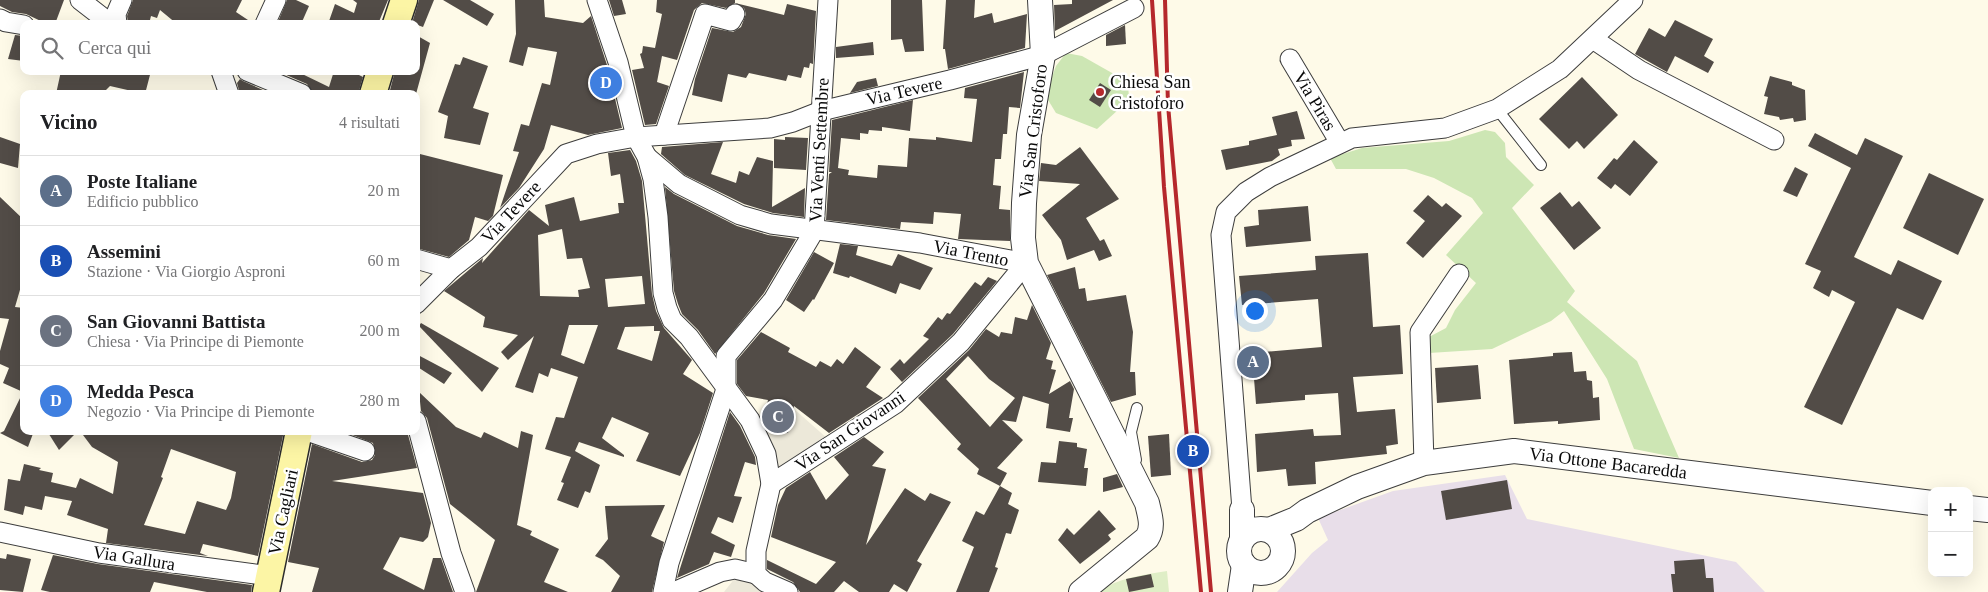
<!DOCTYPE html>
<html lang="it">
<meta charset="utf-8">
<style>
body{margin:0;font-family:"Times New Roman",serif;background:#f6f6f6;color:#202124}
.controls{position:absolute;right:15px;bottom:15px;display:grid;overflow:hidden;border-radius:10px;box-shadow:0 5px 20px #0002}
.controls button{width:45px;height:45px;display:grid;place-items:center;padding:0;border:0;border-bottom:1px solid #e0e0e0;background:#fff;color:#202124;font:25px sans-serif}
.you{position:absolute;left:1254px;top:310px;width:18px;height:18px;margin:-12px;border:4px solid #fff;border-radius:50%;background:#1a73e8;box-shadow:0 0 0 8px #1a73e833}
.badge{display:grid;place-items:center;width:32px;height:32px;border-radius:50%;background:#1a73e8;color:#fff;font-size:16px;font-weight:700}
.pin{position:absolute;translate:-50% -50%;border:2px solid #fff;box-shadow:0 1px 5px #0006}
.list{margin:0;padding:0;list-style:none}
h2{display:flex;justify-content:space-between;align-items:center;height:65px;margin:0;padding:0 20px;font-size:21px}
h2 small{font-size:16px;font-weight:400;color:#757577}
.list li{display:grid;grid-template-columns:32px 1fr auto;gap:15px;align-items:center;box-sizing:border-box;height:70px;padding:0 20px;border-top:1px solid #e0e0e0}
.list b{display:block;font-size:19px;white-space:nowrap}
.list p{margin:0;font-size:16px;white-space:nowrap;color:#757577}
.list em{font-size:16px;font-style:normal;color:#757577}
.icon{flex:none;width:28px;height:28px;fill:none;stroke:currentColor;stroke-width:2;stroke-linecap:round;stroke-linejoin:round}
.map{position:relative;flex:none;width:1988px;height:592px;overflow:hidden}
.search{position:absolute;background:#fff;box-shadow:0 5px 20px #0002;left:20px;top:20px;width:400px;height:55px;display:flex;align-items:center;gap:12px;box-sizing:border-box;padding:0 18px;border-radius:10px;color:#757577;font-size:19px}
.panel{position:absolute;background:#fff;box-shadow:0 5px 20px #0002;left:20px;top:90px;width:400px;height:345px;border-radius:10px}
.map>svg:first-child{display:block}
</style>
<div class="map">
<svg width="1988" height="592" viewBox="0 0 1988 592">
<rect width="100%" height="100%" fill="#fefae8"/>
<polygon fill="#e8dee9" points="1505,475 1527,519 1736,562 1765,592 1277,592 1312,553 1328,540 1318,518 1393,491"/>
<g fill="#cde6b4">
<polygon points="1066,53 1082,56 1128,82 1129,100 1097,129 1056,113 1045,95 1056,66"/>
<polygon points="1485,130 1495,132 1505,143 1506,157 1534,185 1512,208 1575,291 1567,302 1637,361 1679,458 1634,449 1607,379 1564,311 1551,321 1492,349 1429,353 1429,337 1446,328 1455,310 1476,283 1446,255 1483,213 1472,198 1434,178 1406,169 1336,169 1330,158 1362,148 1449,141"/>
</g>
<path fill="#dfeec6" d="M 1167,571 L 1169,592 L 1097,592 C 1118,578 1142,575 1167,571 Z"/>
<g fill="#ece8d9">
<polygon points="794,409 828,439 782,468 776,468 762,426 788,433"/>
<polygon points="735,578 748,581 761,592 724,592"/>
</g>
<g fill="#524c47" fill-rule="evenodd">
<polygon points="0,0 64,0 55,24 47,24 26,14 12,12 0,6"/>
<polygon points="133,0 242,0 236,12 254,24 177,24 160,10 157,18 151,16 149,24 128,24 127,16"/>
<polygon points="287,0 296,0 309,6 301,24 277,24"/>
<polygon points="353,0 388,0 378,24 328,24 335,4 354,13 357,3"/>
<polygon points="419,0 434,0 423,27 412,23"/>
<polygon points="443,0 470,0 494,14 487,26"/>
<polygon points="515,0 544,0 545,17 583,23 591,16 607,65 622,128 588,135 551,125 544,149 519,188 500,208 519,152 513,151 521,124 529,126 542,83 550,85 557,52 528,47 523,66 509,62 516,34"/>
<polygon points="609,0 622,0 626,14 614,16"/>
<polygon points="657,0 735,0 735,3 784,15 787,4 816,11 813,64 810,63 809,68 804,67 801,78 788,75 786,81 749,73 746,78 728,74 722,102 692,95 695,79 712,28 733,32 741,27 746,14 744,8 735,3 726,8 702,3 694,10 677,60 662,56 657,82 669,86 656,124 645,125 632,70 644,68 640,54 642,53 643,46 655,48 662,14 656,12"/>
<polygon points="891,0 922,0 924,51 905,52 902,39 891,40"/>
<polygon points="946,0 975,0 974,18 992,13 994,23 1027,14 1025,48 948,69 945,49 943,49"/>
<polygon points="1072,0 1113,0 1055,31 1054,5 1072,4"/>
<polygon points="1675,20 1713,39 1704,56 1714,62 1708,73 1675,56 1667,72 1635,54 1649,28 1665,37"/>
<polygon points="1125,25 1126,44 1106,46 1106,35"/>
<polygon points="15,35 24,36 24,61 8,59"/>
<polygon points="416,35 430,43 416,94 389,94 395,71 416,71"/>
<polygon points="873,42 874,55 836,58 836,47"/>
<polygon points="463,57 488,66 473,108 489,113 480,145 444,138 448,116 438,112 455,64 460,65"/>
<polygon points="61,71 151,71 145,94 110,86 102,94 56,94"/>
<polygon points="277,71 296,71 329,87 334,71 351,71 363,77 358,94 313,94 307,84"/>
<polygon points="1024,72 1020,108 1009,107 1007,134 1003,134 1001,159 995,159 993,185 1001,186 999,209 1010,210 1010,241 958,239 961,214 934,212 933,224 901,222 900,229 826,220 829,174 832,172 829,172 832,120 913,100 910,131 882,127 882,131 869,130 868,134 860,133 860,140 841,138 838,168 849,170 848,175 877,178 878,165 907,167 909,138 936,140 936,137 972,142 977,99 964,98 965,88"/>
<polygon points="1770,76 1792,82 1792,85 1805,90 1806,120 1794,122 1793,118 1780,120 1779,117 1764,114 1768,97 1764,96"/>
<polygon points="1582,77 1618,115 1584,149 1577,141 1569,149 1539,119"/>
<polygon points="876,78 878,86 850,93 857,82"/>
<polygon points="240,79 243,81 272,94 240,94 237,83"/>
<polygon points="1100,83 1111,90 1100,107 1089,100"/>
<polygon points="1297,111 1305,139 1291,140 1292,146 1278,149 1280,155 1272,161 1226,170 1221,150 1249,145 1249,141 1277,135 1272,117"/>
<polygon points="1815,133 1857,155 1865,138 1903,156 1854,257 1891,275 1898,260 1942,281 1923,320 1897,308 1842,425 1804,407 1855,302 1832,290 1829,297 1813,288 1821,271 1805,264 1851,168 1808,146"/>
<polygon points="0,137 20,144 18,168 0,163"/>
<polygon points="785,137 808,138 806,170 774,168 774,139 785,140"/>
<polygon points="1634,140 1658,162 1630,196 1615,184 1611,189 1597,178 1614,158 1617,160"/>
<polygon points="723,142 711,174 736,183 739,171 749,175 757,157 773,161 772,207 805,188 804,217 773,213 744,204 685,175 661,154 662,147"/>
<polygon points="1080,147 1119,199 1086,218 1100,241 1104,239 1112,256 1099,261 1094,250 1067,260 1061,240 1042,215 1080,184 1039,181 1041,163 1056,165"/>
<path d="M 630,150 L 636,161 L 642,181 L 652,294 L 656,311 L 664,328 L 692,360 L 683,374 L 713,393 L 700,433 L 680,476 L 636,461 L 649,433 L 612,417 L 602,438 L 624,455 L 624,457 L 579,442 L 575,451 L 600,465 L 590,493 L 585,491 L 578,508 L 557,500 L 564,483 L 561,482 L 571,457 L 545,449 L 556,417 L 564,418 L 578,377 L 551,368 L 548,377 L 539,373 L 533,393 L 515,387 L 534,336 L 508,360 L 501,352 L 518,335 L 483,327 L 485,317 L 444,291 L 483,258 L 482,263 L 529,210 L 549,226 L 545,205 L 574,197 L 580,221 L 619,213 L 618,203 L 624,203 L 620,174 L 611,176 L 608,153 ZM 562,229 L 567,259 L 582,258 L 590,288 L 578,290 L 579,297 L 540,296 L 538,235 ZM 642,276 L 645,304 L 608,307 L 605,279 ZM 569,325 L 598,325 L 584,364 L 561,355 ZM 654,326 L 654,331 L 660,331 L 652,361 L 617,349 L 625,327 Z"/>
<polygon points="416,153 503,175 493,216 488,221 475,217 469,240 449,257 416,248"/>
<polygon points="1795,167 1808,174 1797,197 1783,191"/>
<polygon points="1929,173 1984,199 1958,255 1903,228"/>
<polygon points="665,187 674,194 737,226 768,235 796,239 764,293 715,354 698,330 682,314 678,304 674,291"/>
<polygon points="1560,192 1572,207 1579,201 1601,228 1574,250 1540,208"/>
<polygon points="1428,195 1442,207 1446,203 1462,216 1423,258 1406,243 1425,221 1413,211"/>
<polygon points="0,197 24,220 24,276 15,307 24,308 24,431 34,431 28,447 0,433 4,431 23,392 3,383 9,368 0,364 0,351 9,319 0,318"/>
<polygon points="1308,206 1311,241 1246,247 1244,227 1259,225 1258,210"/>
<polygon points="840,244 858,246 856,255 892,266 898,254 933,268 920,290 900,283 896,294 850,276 849,278 833,273"/>
<polygon points="814,252 834,263 814,300 813,299 804,312 786,300"/>
<polygon points="1368,253 1373,327 1400,325 1403,374 1353,377 1357,412 1395,409 1398,444 1386,446 1387,454 1315,462 1316,484 1288,486 1286,469 1257,472 1255,434 1313,429 1314,436 1341,435 1338,393 1305,395 1305,400 1256,404 1252,353 1322,347 1318,299 1242,305 1239,276 1316,270 1315,256"/>
<polygon points="1075,267 1079,289 1085,288 1087,301 1126,295 1133,332 1130,372 1135,372 1136,395 1111,402 1047,275"/>
<polygon points="988,277 997,281 953,334 902,382 890,369 900,359 904,364 929,339 923,336 938,317 942,320 947,313 950,314 975,282 981,286"/>
<path d="M 1032,305 L 1051,343 L 1046,359 L 1053,361 L 1051,369 L 1056,370 L 1049,394 L 1070,381 L 1074,389 L 1069,418 L 1073,418 L 1070,432 L 1046,428 L 1049,404 L 1023,396 L 1016,422 L 1002,420 L 1023,440 L 997,468 L 1007,473 L 1000,486 L 977,474 L 979,469 L 957,449 L 961,444 L 918,398 L 969,350 L 986,329 L 999,337 L 1001,332 L 1012,334 L 1015,317 L 1027,320 ZM 968,356 L 989,379 L 1015,398 L 990,427 L 946,379 Z"/>
<polygon points="421,323 499,368 482,392 419,326"/>
<polygon points="761,332 790,348 788,352 816,367 820,361 831,367 837,359 843,364 855,347 881,367 866,387 883,398 829,433 794,406 788,433 765,426 763,421 768,400 746,396 737,384 737,360"/>
<polygon points="1572,352 1574,372 1586,371 1587,380 1592,381 1593,398 1599,397 1600,420 1558,424 1558,421 1514,424 1509,360 1553,356 1553,353"/>
<polygon points="418,355 452,373 444,384 416,366"/>
<polygon points="1478,365 1481,399 1437,403 1435,368"/>
<polygon points="419,392 456,427 481,438 484,432 518,448 521,431 533,435 517,525 532,531 530,535 559,549 544,582 568,592 476,592 495,540 450,504 427,418 421,411"/>
<polygon points="730,412 740,426 755,457 756,465 745,462 734,496 742,497 733,523 718,517 711,533 735,545 731,557 714,552 709,564 677,578"/>
<polygon points="47,431 78,431 59,450"/>
<path d="M 80,431 L 284,431 L 258,556 L 203,544 L 200,553 L 208,556 L 106,543 L 108,529 L 67,515 L 72,501 L 45,496 L 42,510 L 25,506 L 23,515 L 4,510 L 8,479 L 20,481 L 24,464 L 41,468 L 39,470 L 53,473 L 51,482 L 76,488 L 80,478 L 113,494 L 118,462 L 92,447 ZM 171,449 L 236,472 L 231,498 L 226,510 L 197,501 L 185,534 L 144,525 L 163,478 L 161,477 Z"/>
<polygon points="342,431 407,431 417,468 332,481 423,493 431,523 428,537 423,542 400,537 383,569 424,590 433,558 441,558 453,592 312,592 319,568 288,562 312,444 362,462 372,460 375,455 373,443"/>
<polygon points="1169,434 1171,475 1151,477 1148,436"/>
<polygon points="864,437 884,452 872,466 886,469 866,545 905,488 925,501 930,493 951,502 917,561 922,564 907,592 894,584 889,592 859,592 844,581 834,592 800,592 793,582 767,569 767,560 816,584 836,562 771,537 778,505 786,488 810,472 826,500 849,475 834,457"/>
<polygon points="1059,441 1077,443 1077,447 1087,449 1084,468 1088,468 1086,486 1038,482 1041,462 1056,463"/>
<polygon points="1117,474 1123,487 1103,492 1103,478"/>
<polygon points="1507,480 1512,509 1446,520 1441,491"/>
<polygon points="1000,486 1012,493 1008,504 1019,510 1011,534 1006,533 995,567 998,568 989,592 956,592 974,547 962,541 976,511 984,515"/>
<polygon points="665,505 651,536 664,542 652,592 611,592 620,576 603,560 595,556 608,539 605,506"/>
<polygon points="1099,510 1116,529 1108,535 1111,539 1108,542 1080,564 1058,540 1067,528 1074,535"/>
<polygon points="7,554 31,559 23,592 0,590 0,558 6,559"/>
<polygon points="53,555 98,564 252,585 251,592 207,592 154,582 150,592 50,592 41,590"/>
<polygon points="1704,559 1706,578 1713,578 1714,592 1673,592 1671,574 1675,574 1674,561"/>
<polygon points="1151,574 1154,587 1129,592 1126,579"/>
</g>
<g fill="none" stroke-linecap="round" stroke-linejoin="round">
<defs>
<g id="service">
<polyline points="1497,109 1541,165"/>
<polyline points="1136,460 1131,432 1137,408"/>
</g>
<g id="minor">
<polyline points="80,0 111,24"/>
<polyline points="597,0 618,62 636,137 647,157 653,179 658,217 663,293 667,308 672,320 689,337 750,420 766,454 771,484 756,551 756,574 765,582 788,592"/>
<polyline points="0,19 6,22 24,25"/>
<polyline points="117,24 116,14 122,0"/>
<polyline points="265,24 276,0"/>
<polyline points="1593,39 1639,70 1774,140"/>
<polyline points="1290,59 1340,143"/>
<polyline points="221,71 229,94"/>
<polyline points="247,71 302,94"/>
<polyline points="664,135 705,14 731,21 735,14"/>
<polyline points="647,157 679,184 740,215 771,224 920,243 1026,263 961,342 895,404 771,484"/>
<polyline points="416,259 451,269"/>
<polyline points="416,304 451,269 479,247 566,154 597,144 636,137 770,128 793,122 821,111 950,80 1043,55 1134,8"/>
<polyline points="416,421 451,553 465,592"/>
<polyline points="307,431 365,451"/>
<polyline points="1424,463 1420,332 1459,274"/>
<polyline points="1242,510 1221,235 1226,212 1246,192 1270,177 1352,138 1445,128 1497,109 1560,69 1633,0"/>
<polyline points="0,532 99,553 270,576"/>
<polyline points="663,592 669,563 726,389 726,356 773,300 814,231 828,0"/>
<polyline points="674,592 720,572 735,569 756,574"/>
</g>
<g id="tertiary">
<path d="M 1040,0 L 1043,55 L 1029,135 L 1024,203 L 1023,238 L 1026,263 L 1147,503 C 1150,516 1154,527 1147,538 L 1081,592"/>
<polyline points="1969,508 1988,510"/>
<polyline points="1242,510 1242,538"/>
<circle cx="1261" cy="551" r="22"/>
<polyline points="1269,530 1296,519 1307,511 1357,487 1424,463 1514,451 1932,503"/>
<polyline points="1240,592 1244,565"/>
</g>
<g id="secondary">
<polyline points="396,24 404,0"/>
<polyline points="373,94 380,71"/>
<polyline points="266,592 299,431"/>
</g>
</defs>
<use href="#service" stroke="#3d3d3d" stroke-width="12"/>
<use href="#minor" stroke="#3d3d3d" stroke-width="21"/>
<use href="#tertiary" stroke="#3d3d3d" stroke-width="26"/>
<use href="#secondary" stroke="#2c2c2c" stroke-width="29"/>
<use href="#service" stroke="#fff" stroke-width="10"/>
<use href="#minor" stroke="#fff" stroke-width="19"/>
<use href="#tertiary" stroke="#fff" stroke-width="24"/>
<use href="#secondary" stroke="#fcf5a5" stroke-width="26"/>
<g stroke="#b5282c" stroke-width="4">
<polyline points="1152,0 1164,187 1201,592"/>
<polyline points="1165,0 1168,105 1211,592"/>
</g>
</g>
<circle fill="#b5282c" stroke="#fff" stroke-width="2" cx="1100" cy="92" r="5"/>
<g text-anchor="middle" dominant-baseline="central" stroke-width="5" stroke-linejoin="round" paint-order="stroke">
<g font-size="18" fill="#0a0a0a" stroke="#fff" text-anchor="start">
<text x="1110" y="82">Chiesa San<tspan x="1110" dy="21">Cristoforo</tspan></text>
</g>
<g font-size="18" fill="#0a0a0a" stroke="#fff">
<text transform="translate(904 91) rotate(-13)">Via Tevere</text>
<text transform="translate(1315 101) rotate(59)">Via Piras</text>
<text transform="translate(1033 131) rotate(-83)">Via San Cristoforo</text>
<text transform="translate(819 150) rotate(-87)">Via Venti Settembre</text>
<text transform="translate(511 212) rotate(-47)">Via Tevere</text>
<text transform="translate(971 253) rotate(11)">Via Trento</text>
<text transform="translate(850 431) rotate(-34)">Via San Giovanni</text>
<text transform="translate(1608 463) rotate(7)">Via Ottone Bacaredda</text>
<text transform="translate(283 512) rotate(-78)">Via Cagliari</text>
<text transform="translate(134 558) rotate(9)">Via Gallura</text>
</g>
</g>
</svg>
<div class="controls">
<button>+</button>
<button>−</button>
</div>
<div class="you"></div>
<div class="pin badge" style="left:1253px;top:362px;background:#5c6f8a">A</div>
<div class="pin badge" style="left:1193px;top:451px;background:#1a4fb4">B</div>
<div class="pin badge" style="left:778px;top:417px;background:#6b7280">C</div>
<div class="pin badge" style="left:606px;top:83px;background:#3f7fe0">D</div>
<div class="search"><svg class="icon" aria-label="search" viewBox="0 0 24 24"><circle cx="10" cy="10" r="6"/><path d="M15 15l6 6"/></svg>Cerca qui</div>
<section class="panel">
<h2>Vicino<small>4 risultati</small></h2>
<ul class="list">
<li><span class="badge" style="background:#5c6f8a">A</span><div><b>Poste Italiane</b><p>Edificio pubblico</p></div><em>20 m</em></li>
<li><span class="badge" style="background:#1a4fb4">B</span><div><b>Assemini</b><p>Stazione · Via Giorgio Asproni</p></div><em>60 m</em></li>
<li><span class="badge" style="background:#6b7280">C</span><div><b>San Giovanni Battista</b><p>Chiesa · Via Principe di Piemonte</p></div><em>200 m</em></li>
<li><span class="badge" style="background:#3f7fe0">D</span><div><b>Medda Pesca</b><p>Negozio · Via Principe di Piemonte</p></div><em>280 m</em></li>
</ul>
</section>
</div>
